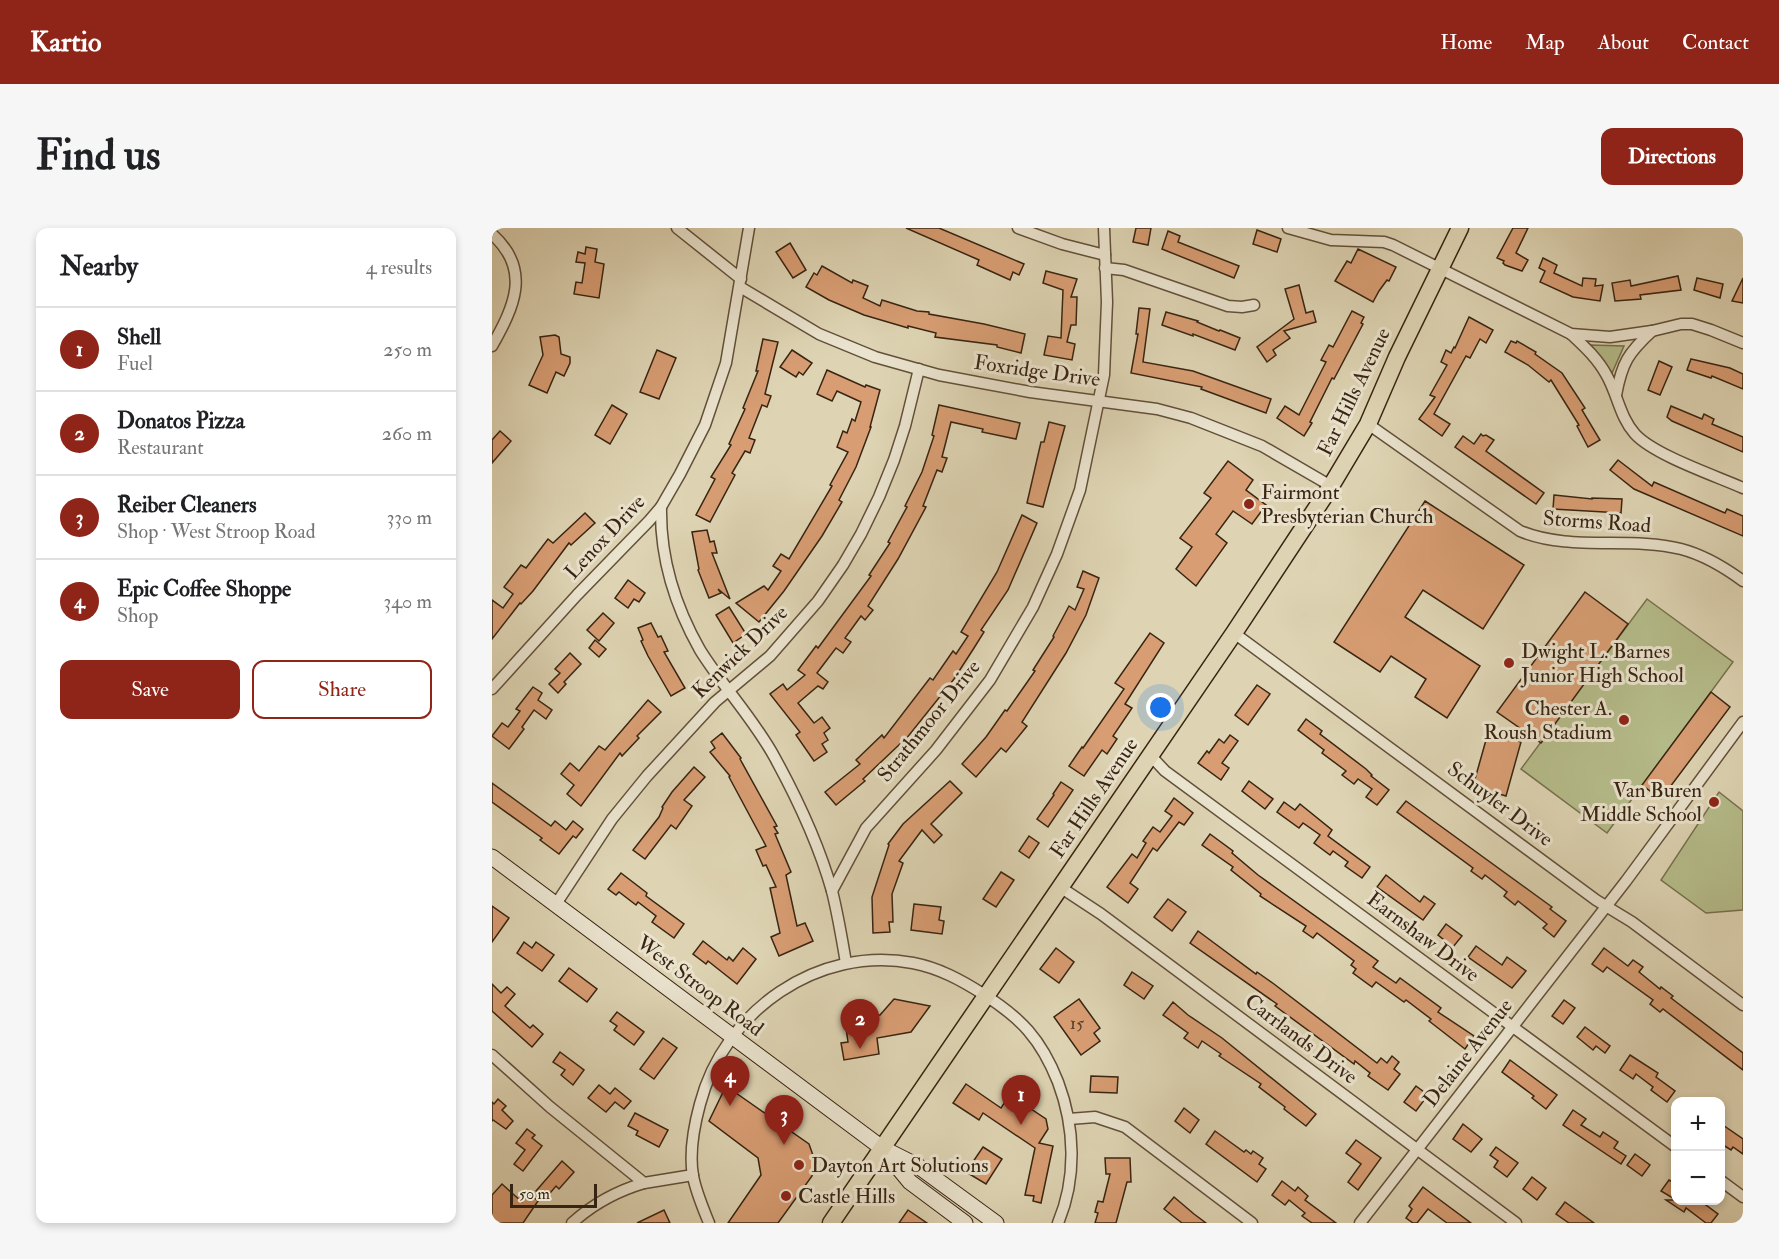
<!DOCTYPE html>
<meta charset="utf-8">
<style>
body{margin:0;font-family:"IM FELL Double Pica",serif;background:#f6f6f6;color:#202124}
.controls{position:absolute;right:18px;bottom:18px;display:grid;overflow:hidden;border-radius:12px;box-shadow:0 3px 9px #0003}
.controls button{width:54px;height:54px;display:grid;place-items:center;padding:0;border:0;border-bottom:2px solid #e0e0e0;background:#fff;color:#202124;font:30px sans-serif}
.scale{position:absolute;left:18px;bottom:15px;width:87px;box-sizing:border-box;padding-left:6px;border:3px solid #382412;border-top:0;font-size:16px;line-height:21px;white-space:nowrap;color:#382412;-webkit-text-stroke:4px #eae3ce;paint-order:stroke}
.you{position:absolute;left:669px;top:480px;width:21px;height:21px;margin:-15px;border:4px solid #fff;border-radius:50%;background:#1a73e8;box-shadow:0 0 0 9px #1a73e833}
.badge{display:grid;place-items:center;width:39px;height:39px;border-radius:50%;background:#8f2418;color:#fff;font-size:20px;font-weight:700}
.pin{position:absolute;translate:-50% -50px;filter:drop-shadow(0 2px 3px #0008)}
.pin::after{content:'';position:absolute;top:32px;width:21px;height:18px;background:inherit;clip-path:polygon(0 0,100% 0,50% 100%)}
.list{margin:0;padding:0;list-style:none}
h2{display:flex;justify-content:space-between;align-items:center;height:78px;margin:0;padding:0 24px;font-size:26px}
h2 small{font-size:20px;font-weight:400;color:#757577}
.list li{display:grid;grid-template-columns:39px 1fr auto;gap:18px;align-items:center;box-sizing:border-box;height:84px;padding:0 24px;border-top:2px solid #e0e0e0}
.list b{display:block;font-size:22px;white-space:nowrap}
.list p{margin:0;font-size:20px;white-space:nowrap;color:#757577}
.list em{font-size:20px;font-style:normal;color:#757577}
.actions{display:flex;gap:12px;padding:18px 24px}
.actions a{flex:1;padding:14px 0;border:2px solid #8f2418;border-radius:12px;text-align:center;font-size:21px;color:#8f2418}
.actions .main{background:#8f2418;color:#fff}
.map{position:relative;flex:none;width:1251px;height:995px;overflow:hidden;border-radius:12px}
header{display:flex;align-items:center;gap:36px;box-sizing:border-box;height:84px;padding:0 30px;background:#8f2418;color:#fff}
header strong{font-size:28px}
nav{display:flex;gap:33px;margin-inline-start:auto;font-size:21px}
.intro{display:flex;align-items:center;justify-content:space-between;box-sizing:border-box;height:144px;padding:0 36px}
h1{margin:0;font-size:42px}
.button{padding:15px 27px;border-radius:12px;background:#8f2418;color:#fff;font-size:21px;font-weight:700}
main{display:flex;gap:36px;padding:0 36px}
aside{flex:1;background:#fff;border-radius:12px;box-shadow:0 3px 9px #0003}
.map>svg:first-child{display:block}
</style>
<header>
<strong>Kartio</strong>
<nav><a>Home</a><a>Map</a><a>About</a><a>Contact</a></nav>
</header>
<div class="intro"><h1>Find us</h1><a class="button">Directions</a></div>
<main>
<aside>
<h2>Nearby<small>4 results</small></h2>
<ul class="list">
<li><span class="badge">1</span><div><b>Shell</b><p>Fuel</p></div><em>250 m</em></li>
<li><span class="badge">2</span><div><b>Donatos Pizza</b><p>Restaurant</p></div><em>260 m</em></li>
<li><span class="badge">3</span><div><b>Reiber Cleaners</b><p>Shop · West Stroop Road</p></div><em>330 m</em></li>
<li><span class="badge">4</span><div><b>Epic Coffee Shoppe</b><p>Shop</p></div><em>340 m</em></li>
</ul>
<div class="actions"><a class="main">Save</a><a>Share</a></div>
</aside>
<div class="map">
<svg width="1251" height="995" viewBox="0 0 1251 995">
<rect width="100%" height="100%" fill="#ded4b3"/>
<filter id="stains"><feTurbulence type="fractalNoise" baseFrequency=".00333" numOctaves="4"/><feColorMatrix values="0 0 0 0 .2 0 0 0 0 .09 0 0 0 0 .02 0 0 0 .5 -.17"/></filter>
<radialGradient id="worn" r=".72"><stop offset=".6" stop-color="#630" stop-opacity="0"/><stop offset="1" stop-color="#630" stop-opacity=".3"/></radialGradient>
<g fill="#b5bc8a" stroke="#76704e" stroke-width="1.5">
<polygon points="1098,117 1132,118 1120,145"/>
<polygon points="1155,371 1241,434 1115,605 1029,541"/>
<polygon points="1227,564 1251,583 1251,682 1214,685 1169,652"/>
</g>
<g fill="#d89d73" stroke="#382412" stroke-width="1.5">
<polygon points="414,0 447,0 532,36 527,47 521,44 518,52 485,37 487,32"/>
<polygon points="644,0 659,0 656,17 641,14"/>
<polygon points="1021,0 1036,0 1024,25 1036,32 1030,43 1013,37 1011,35 1012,33 1005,30"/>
<polygon points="765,2 789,11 785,24 761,16"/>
<polygon points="676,3 688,8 686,14 747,38 742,50 670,21"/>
<polygon points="298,15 314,42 301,50 284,24"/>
<polygon points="94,19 105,21 103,34 112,36 107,70 82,66 84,54 90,55 93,35 84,34 86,24 93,26"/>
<polygon points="866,21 904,39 897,53 895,52 887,63 881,74 843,53 855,33 859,35"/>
<polygon points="1051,30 1065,37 1062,45 1090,58 1091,50 1104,51 1103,58 1111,57 1108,73 1081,69 1048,54 1053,43 1047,40"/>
<polygon points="330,38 360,55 361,52 376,58 371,70 388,78 390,72 425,83 437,84 437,86 492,96 533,106 529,125 505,119 505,117 443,109 444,105 416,98 416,100 372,87 337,72 314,59 322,45 325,47"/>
<polygon points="554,43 585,51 579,69 585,69 584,97 579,97 575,114 583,116 580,132 552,127 556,108 569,110 571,62 551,55"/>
<polygon points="1186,48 1189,62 1148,67 1149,71 1123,73 1120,55 1138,52 1139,58"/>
<polygon points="1205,50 1231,56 1228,70 1202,62"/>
<polygon points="1251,50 1251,75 1240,73"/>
<polygon points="807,57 814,85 821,83 824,94 792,103 798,110 781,122 784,127 775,134 765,119 802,91 793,61"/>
<polygon points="647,80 658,81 651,134 701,143 779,171 774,185 709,161 710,159 639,145 646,106 644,106"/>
<polygon points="860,83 872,89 869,95 871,96 842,151 840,150 818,194 820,195 812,208 785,190 793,178 807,187 834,134 829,132 837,117 841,119"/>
<polygon points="674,84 706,93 705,94 727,103 728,102 748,110 743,122 701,106 701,108 670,97"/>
<polygon points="977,89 1001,102 994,115 988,111 978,130 974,128 942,186 958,196 950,208 927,191 943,169 938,167 955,137 949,134 954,122 959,125 962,119 963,120"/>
<polygon points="63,107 67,109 69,126 78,129 78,135 72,148 64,144 55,165 37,157 51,127 48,109"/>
<polygon points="271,111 286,114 273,166 279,168 275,179 270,177 257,210 263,212 258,225 253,223 240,245 243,247 218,294 204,287 223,251 219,249 239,217 237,216 253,181 251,180 266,143 264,143"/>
<polygon points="1019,113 1024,115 1025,113 1044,124 1043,126 1070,145 1093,180 1090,182 1108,212 1096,219 1085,198 1087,197 1059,152 1057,154 1036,137 1013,124"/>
<polygon points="165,122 184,130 167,171 148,164"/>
<polygon points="300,122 320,135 311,147 307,144 304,149 288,139"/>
<polygon points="1199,131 1238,140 1251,146 1251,161 1220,148 1219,150 1195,142"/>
<polygon points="1167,133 1180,139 1168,167 1156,162"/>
<polygon points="335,142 373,159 374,157 388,162 378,199 379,199 364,239 347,272 350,274 330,308 292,363 267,394 244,375 272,358 276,362 289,343 281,338 289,326 297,331 340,258 338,257 356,224 345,219 351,203 355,205 360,191 363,193 369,174 345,163 340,173 325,166"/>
<polygon points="120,177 135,186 118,216 103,207"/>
<polygon points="447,177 528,195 524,211 490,204 491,201 459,194 450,229 455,230 450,244 445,242 431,278 434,279 406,331 376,378 381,382 373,392 369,388 353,410 359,414 351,425 344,420 325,445 336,454 331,461 326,458 306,475 322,495 330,489 338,500 332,505 336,512 330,516 335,524 322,533 304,507 308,504 278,466 291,456 295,462 313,447 306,442 324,418 326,420 379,348 377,347 398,315 396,314 415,279 413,278 430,244 442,208 440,207"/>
<polygon points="1179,178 1210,191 1212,186 1222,191 1220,196 1251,209 1251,224 1180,193 1175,189"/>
<polygon points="557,194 573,198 551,279 535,275 549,214 552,214"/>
<polygon points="8,203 19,213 0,235 0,212"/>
<polygon points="989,206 991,208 994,207 1002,212 994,223 1052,265 1044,276 963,219 971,208 982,216"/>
<polygon points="1126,232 1160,258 1162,254 1226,282 1233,285 1235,281 1251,288 1251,308 1142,261 1118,242"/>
<polygon points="736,233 761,252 754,262 774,277 760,296 741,283 724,306 735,315 704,358 684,341 700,319 688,310 719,270 712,265"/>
<polygon points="1062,267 1100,271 1100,270 1130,271 1129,285 1061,281"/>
<polygon points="933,273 1032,337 991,401 931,362 913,389 988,438 955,490 923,469 934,451 899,428 888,444 842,414"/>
<polygon points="93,285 103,295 79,317 77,315 41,363 29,376 28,375 0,411 0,372 11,380 21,366 12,359 29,337 34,340 56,311 61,315"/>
<polygon points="530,287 545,295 516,362 489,402 492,404 482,420 462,451 410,516 409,515 371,551 373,553 344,577 333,564 368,536 364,532 390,507 392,510 438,450 441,452 461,423 464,426 476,408 469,404 505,344"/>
<polygon points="215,302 218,314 222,313 225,325 220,325 238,371 226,361 229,365 217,370 206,342 207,341 200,304"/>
<polygon points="591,343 607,350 594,387 574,425 530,494 535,498 514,524 509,520 484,549 470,536 494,509 513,482 515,483 543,443 541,442 562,409 561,408 577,378 583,382 592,361 585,359"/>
<polygon points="136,352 153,365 147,374 142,371 136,380 123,370"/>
<polygon points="1093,364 1136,396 1049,515 1005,484"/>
<polygon points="237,379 254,406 241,415 224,387"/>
<polygon points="111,385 122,395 107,413 95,402"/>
<polygon points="159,395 166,409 169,408 176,423 172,424 193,460 179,468 156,428 149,413 151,412 146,400"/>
<polygon points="658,405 672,415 633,476 640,480 621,508 625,511 615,526 610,522 592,548 577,538 590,519 591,520 632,461 623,455"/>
<polygon points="103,412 114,421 107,429 97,420"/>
<polygon points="78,425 89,436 72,454 74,456 66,465 57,456 68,445 63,441"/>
<polygon points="765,457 778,466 756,497 743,487"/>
<polygon points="41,459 50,465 46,472 60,482 54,491 42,482 30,499 32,501 17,521 0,508 10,495 16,499 28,483 24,481"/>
<polygon points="1219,464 1238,479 1169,571 1150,557"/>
<polygon points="156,472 169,484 145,508 147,510 130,528 128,525 89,578 75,566 82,557 69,546 78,535 87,543 107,518 113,522"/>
<polygon points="814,491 830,503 828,506 874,541 880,547 879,548 897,562 885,577 874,569 880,561 866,551 862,556 850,547 854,543 830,525 832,522 806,502"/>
<polygon points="230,505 249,530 248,531 285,598 282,599 286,605 283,606 299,644 294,647 305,698 313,695 321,713 287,728 279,709 288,705 278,660 284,659 274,637 271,638 264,622 274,618 237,549 238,548 218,524 223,520 219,514"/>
<polygon points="996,505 1029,514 1014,568 981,558"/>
<polygon points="738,507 746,513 730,535 737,540 729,552 706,535 715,523 717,525 727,511 732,515"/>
<polygon points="202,539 213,549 192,572 200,578 184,601 179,597 153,631 141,622 167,589 171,580 170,579 180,564"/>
<polygon points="458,553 470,565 439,596 450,607 442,615 430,602 407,633 411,635 400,666 401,694 397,694 398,704 381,705 380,669 397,617 396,616 411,596"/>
<polygon points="757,553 781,571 773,581 750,563"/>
<polygon points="569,554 581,562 556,599 545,591 562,567 561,566"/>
<polygon points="0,555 59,598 63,593 74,602 81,593 91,601 84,610 81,608 67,626 48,612 50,610 0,574"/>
<polygon points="682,570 701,585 692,597 687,594 665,623 661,620 638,655 646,661 636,675 615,659 640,626 645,630 654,615 651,613 661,599 668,604 680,588 673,583"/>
<polygon points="914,573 1060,679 1058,681 1074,693 1062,709 1051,700 1055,696 1026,673 1023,677 1012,668 1015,664 993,647 990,651 979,643 981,640 905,584"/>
<polygon points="792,574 803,582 808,576 840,602 836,608 878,639 870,650 853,638 856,634 841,623 838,627 822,615 828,607 811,595 807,600 785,584"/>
<polygon points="718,606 741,623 740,625 766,647 886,733 881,739 904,755 908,750 949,780 946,784 982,808 973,821 937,793 939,791 914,772 912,774 884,754 880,759 861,745 864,741 859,737 862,733 825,705 821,710 811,703 814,698 768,668 769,666 739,642 741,639 710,617"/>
<polygon points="537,608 547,615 537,630 527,623"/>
<polygon points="509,644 522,652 504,679 491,671"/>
<polygon points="129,645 155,665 154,668 192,696 182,710 160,694 164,688 146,674 144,677 127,664 124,667 116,661"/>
<polygon points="894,647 928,674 932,668 943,676 931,692 885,659"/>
<polygon points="676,671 694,684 680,703 662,689"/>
<polygon points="422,676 449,679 447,692 452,693 450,706 419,702"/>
<polygon points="0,678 17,690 0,714"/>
<polygon points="954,696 970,708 961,719 946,707"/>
<polygon points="706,703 764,746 765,744 782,756 885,835 889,830 895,835 900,828 907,834 902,841 908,846 896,862 876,848 878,845 863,833 862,836 783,778 785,776 698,715"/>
<polygon points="211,713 235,732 237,729 241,733 251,720 264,731 245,756 216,733 214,736 201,726"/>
<polygon points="32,714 40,720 44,714 62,727 50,743 25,725"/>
<polygon points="984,718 1010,737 1015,729 1034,743 1020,760 976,729"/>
<polygon points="564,720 582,734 567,755 548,741"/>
<polygon points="1112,720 1136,738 1141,732 1151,739 1147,744 1168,761 1169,759 1181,768 1179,770 1251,825 1251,842 1171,781 1168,784 1158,776 1161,772 1115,739 1111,744 1100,736"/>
<polygon points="77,740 105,761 95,774 67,753"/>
<polygon points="640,744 661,758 652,771 632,757"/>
<polygon points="0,756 9,765 15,759 23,766 13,778 38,800 41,797 51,806 40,819 0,783"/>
<polygon points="402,771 438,778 419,804 385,810 387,826 352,832 349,815 356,814 353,793 388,787"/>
<polygon points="587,771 608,800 602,805 608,813 589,827 562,789"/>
<polygon points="1072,772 1083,780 1071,796 1060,788"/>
<polygon points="681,774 696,787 730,810 824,886 814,898 792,881 793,879 767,859 769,856 727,828 729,826 710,813 706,820 692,810 696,805 671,787"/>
<polygon points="125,784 152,804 142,817 122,802 125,798 118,793"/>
<polygon points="1093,799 1118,818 1113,825 1104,818 1101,822 1085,809"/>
<polygon points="171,810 185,820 162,851 148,841"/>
<polygon points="68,824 92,842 81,857 69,847 73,842 61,834"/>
<polygon points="1138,827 1166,845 1164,849 1183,863 1175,874 1159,862 1161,859 1144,846 1141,851 1128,842"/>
<polygon points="1018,832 1065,867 1054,881 1040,870 1042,868 1010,844"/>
<polygon points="599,848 626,849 625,865 598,864"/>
<polygon points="474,856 509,880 515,871 524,877 527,873 554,891 556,901 547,915 561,918 549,975 541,973 542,968 533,967 543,920 491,885 487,892 461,875"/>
<polygon points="107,857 118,866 123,860 139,873 132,881 123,874 114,884 96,870"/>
<polygon points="234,858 317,916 323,933 320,948 286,995 236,995 269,947 266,930 217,893"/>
<polygon points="924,858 936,867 924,883 912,874"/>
<polygon points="6,871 14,878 10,882 21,893 14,901 1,892 0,893 0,874 2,876"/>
<polygon points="692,880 707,892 698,905 683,893"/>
<polygon points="1081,882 1094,891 1089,897 1108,909 1111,904 1126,914 1122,920 1134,928 1129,936 1071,897"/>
<polygon points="143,885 176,902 167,919 144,907 146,903 136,898"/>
<polygon points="1228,895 1251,911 1251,926 1241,919 1239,922 1228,915"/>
<polygon points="971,896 990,911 979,924 961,911"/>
<polygon points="35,901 43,907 40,910 50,918 31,943 22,936 33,922 24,915"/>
<polygon points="723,903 752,924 754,922 759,926 761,923 771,930 767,936 774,941 765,954 714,916"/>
<polygon points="864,912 889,930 866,962 856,954 869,936 854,925"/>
<polygon points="491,919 510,931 494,956 474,944"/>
<polygon points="1004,919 1026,935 1015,949 1002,939 1006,933 998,927"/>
<polygon points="1143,926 1158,937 1150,948 1135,937"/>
<polygon points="613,930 638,930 639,954 635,954 624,995 603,995 606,985 603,984 606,973 611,974 618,946 614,946"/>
<polygon points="70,933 82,944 67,961 64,958 53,971 44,963"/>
<polygon points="1040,949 1054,960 1045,972 1031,961"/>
<polygon points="1177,952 1184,956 1184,972 1169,963"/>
<polygon points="790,953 803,963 806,959 816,968 813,972 844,995 820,995 810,988 813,985 797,972 793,977 780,967"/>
<polygon points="10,956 30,974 37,965 46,973 31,995 0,995 0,967"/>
<polygon points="931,959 944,969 979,995 955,995 936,981 925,995 921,995 914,990 920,981 917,978"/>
<polygon points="682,969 702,986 714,995 690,995 672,981"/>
<polygon points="1174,972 1207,972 1226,986 1219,995 1214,995 1194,980 1192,984"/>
<polygon points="1073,974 1102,995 1077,995 1064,986"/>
<polygon points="172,982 178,995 145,995"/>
<polygon points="416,982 435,995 407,995"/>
</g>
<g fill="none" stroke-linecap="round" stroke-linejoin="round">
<defs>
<g id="street">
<polyline points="185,0 249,51"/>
<polyline points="526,0 570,16 613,27"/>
<polyline points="796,0 839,12 892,14 901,17 1079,106 1118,109 1160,103 1189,96 1200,96 1219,102 1251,115"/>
<path d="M 0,6 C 40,42 22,79 0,118"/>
<polyline points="613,40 632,42 736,78 750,79 762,77"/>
<polyline points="248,59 327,106 383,129 447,147 538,164 665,181 699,190 770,218 839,258"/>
<path d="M 1079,106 C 1093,119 1106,131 1115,148 C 1126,168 1128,189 1143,206 C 1162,227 1224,248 1251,260"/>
<path d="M 1124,167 C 1130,135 1136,125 1160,103"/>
<path d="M 876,196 L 1028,303 C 1079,324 1137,308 1189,321 C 1212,327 1232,339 1251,353"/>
<path d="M 169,279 C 168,330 183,378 208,422 C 231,459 262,491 283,530 C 306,572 327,617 340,663 C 346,687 350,711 354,735"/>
<polyline points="742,405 1104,672 1140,694 1251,777"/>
<polyline points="0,461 85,367 157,293 169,279 188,246 213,197 234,135 257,0"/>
<polyline points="658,527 673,543 1184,919"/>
<polyline points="568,659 609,686 1024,995"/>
<polyline points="340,663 374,600 444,522 498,452 541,379 565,326 588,262 612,147 615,74 612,0"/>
<polyline points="64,676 120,591 155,548 223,474 278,428 326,373 351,337 369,306 387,269 402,232 413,198 427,141"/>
<polyline points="0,827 58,879 152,955 201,947"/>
<polyline points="577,891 603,889 633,899 760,995"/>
<polyline points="1228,952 1251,969"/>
<path d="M 80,995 C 101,976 125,963 152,955"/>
<path d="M 217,995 C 211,980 204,964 201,948 C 197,925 202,898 208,876 C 232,783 326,717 421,735 C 447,740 469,752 491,766 C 529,790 549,811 566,854 C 583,899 585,950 566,995"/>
<polyline points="868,995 1134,653 1251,494"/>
</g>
<g id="secondary">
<polyline points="0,629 390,920 426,938 504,995"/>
<polyline points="394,925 418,954 473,995"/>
</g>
<polyline id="primary" points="339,995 742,405 839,258 876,196 905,129 968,0"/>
</defs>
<use href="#street" stroke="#62503a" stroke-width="13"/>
<use href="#secondary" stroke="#382412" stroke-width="17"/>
<use href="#primary" stroke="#382412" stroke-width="19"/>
<use href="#street" stroke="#eae3ce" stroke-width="10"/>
<use href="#secondary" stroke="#eae3ce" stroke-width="15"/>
<use href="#primary" stroke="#ded4b3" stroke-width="16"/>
</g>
<g fill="#8f2418" stroke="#eae3ce" stroke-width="2">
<circle cx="757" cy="276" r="6"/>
<circle cx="1017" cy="435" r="6"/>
<circle cx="1132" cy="492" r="6"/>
<circle cx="1222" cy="574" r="6"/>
<circle cx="307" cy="937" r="6"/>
<circle cx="294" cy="968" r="6"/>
</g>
<g text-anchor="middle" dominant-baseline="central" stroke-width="6" stroke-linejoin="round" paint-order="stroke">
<g font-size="18" fill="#60422a">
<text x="585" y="795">15</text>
</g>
<g font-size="21" fill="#382412" stroke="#eae3ce">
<text transform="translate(545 143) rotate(8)">Foxridge Drive</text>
<text transform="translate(862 164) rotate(-64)">Far Hills Avenue</text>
<text transform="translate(1105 294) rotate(4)">Storms Road</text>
<text transform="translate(113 309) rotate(-47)">Lenox Drive</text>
<text transform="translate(248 424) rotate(-44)">Kenwick Drive</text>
<text transform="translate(437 493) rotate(-51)">Strathmoor Drive</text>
<text transform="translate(602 570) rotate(-56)">Far Hills Avenue</text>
<text transform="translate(1008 576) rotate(37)">Schuyler Drive</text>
<text transform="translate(931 709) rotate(37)">Earnshaw Drive</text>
<text transform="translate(208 758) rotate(37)">West Stroop Road</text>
<text transform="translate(809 811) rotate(37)">Carrlands Drive</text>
<text transform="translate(976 825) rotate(-52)">Delaine Avenue</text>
</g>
<g font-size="21" fill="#382412" stroke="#eae3ce" text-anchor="start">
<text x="769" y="264">Fairmont<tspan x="769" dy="24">Presbyterian Church</tspan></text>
<text x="1029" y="423">Dwight L. Barnes<tspan x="1029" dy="24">Junior High School</tspan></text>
<text x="1120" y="480" text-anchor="end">Chester A.<tspan x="1120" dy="24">Roush Stadium</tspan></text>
<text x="1210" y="562" text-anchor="end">Van Buren<tspan x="1210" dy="24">Middle School</tspan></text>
<text x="319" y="937">Dayton Art Solutions</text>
<text x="306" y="968">Castle Hills</text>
</g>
</g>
<rect width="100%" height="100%" filter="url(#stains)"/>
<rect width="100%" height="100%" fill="url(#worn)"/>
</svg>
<div class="controls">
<button>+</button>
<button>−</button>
</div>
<div class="scale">50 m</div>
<div class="you"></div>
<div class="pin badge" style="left:529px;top:897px">1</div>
<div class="pin badge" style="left:368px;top:821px">2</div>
<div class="pin badge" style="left:292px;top:917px">3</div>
<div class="pin badge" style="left:238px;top:878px">4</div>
</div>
</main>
